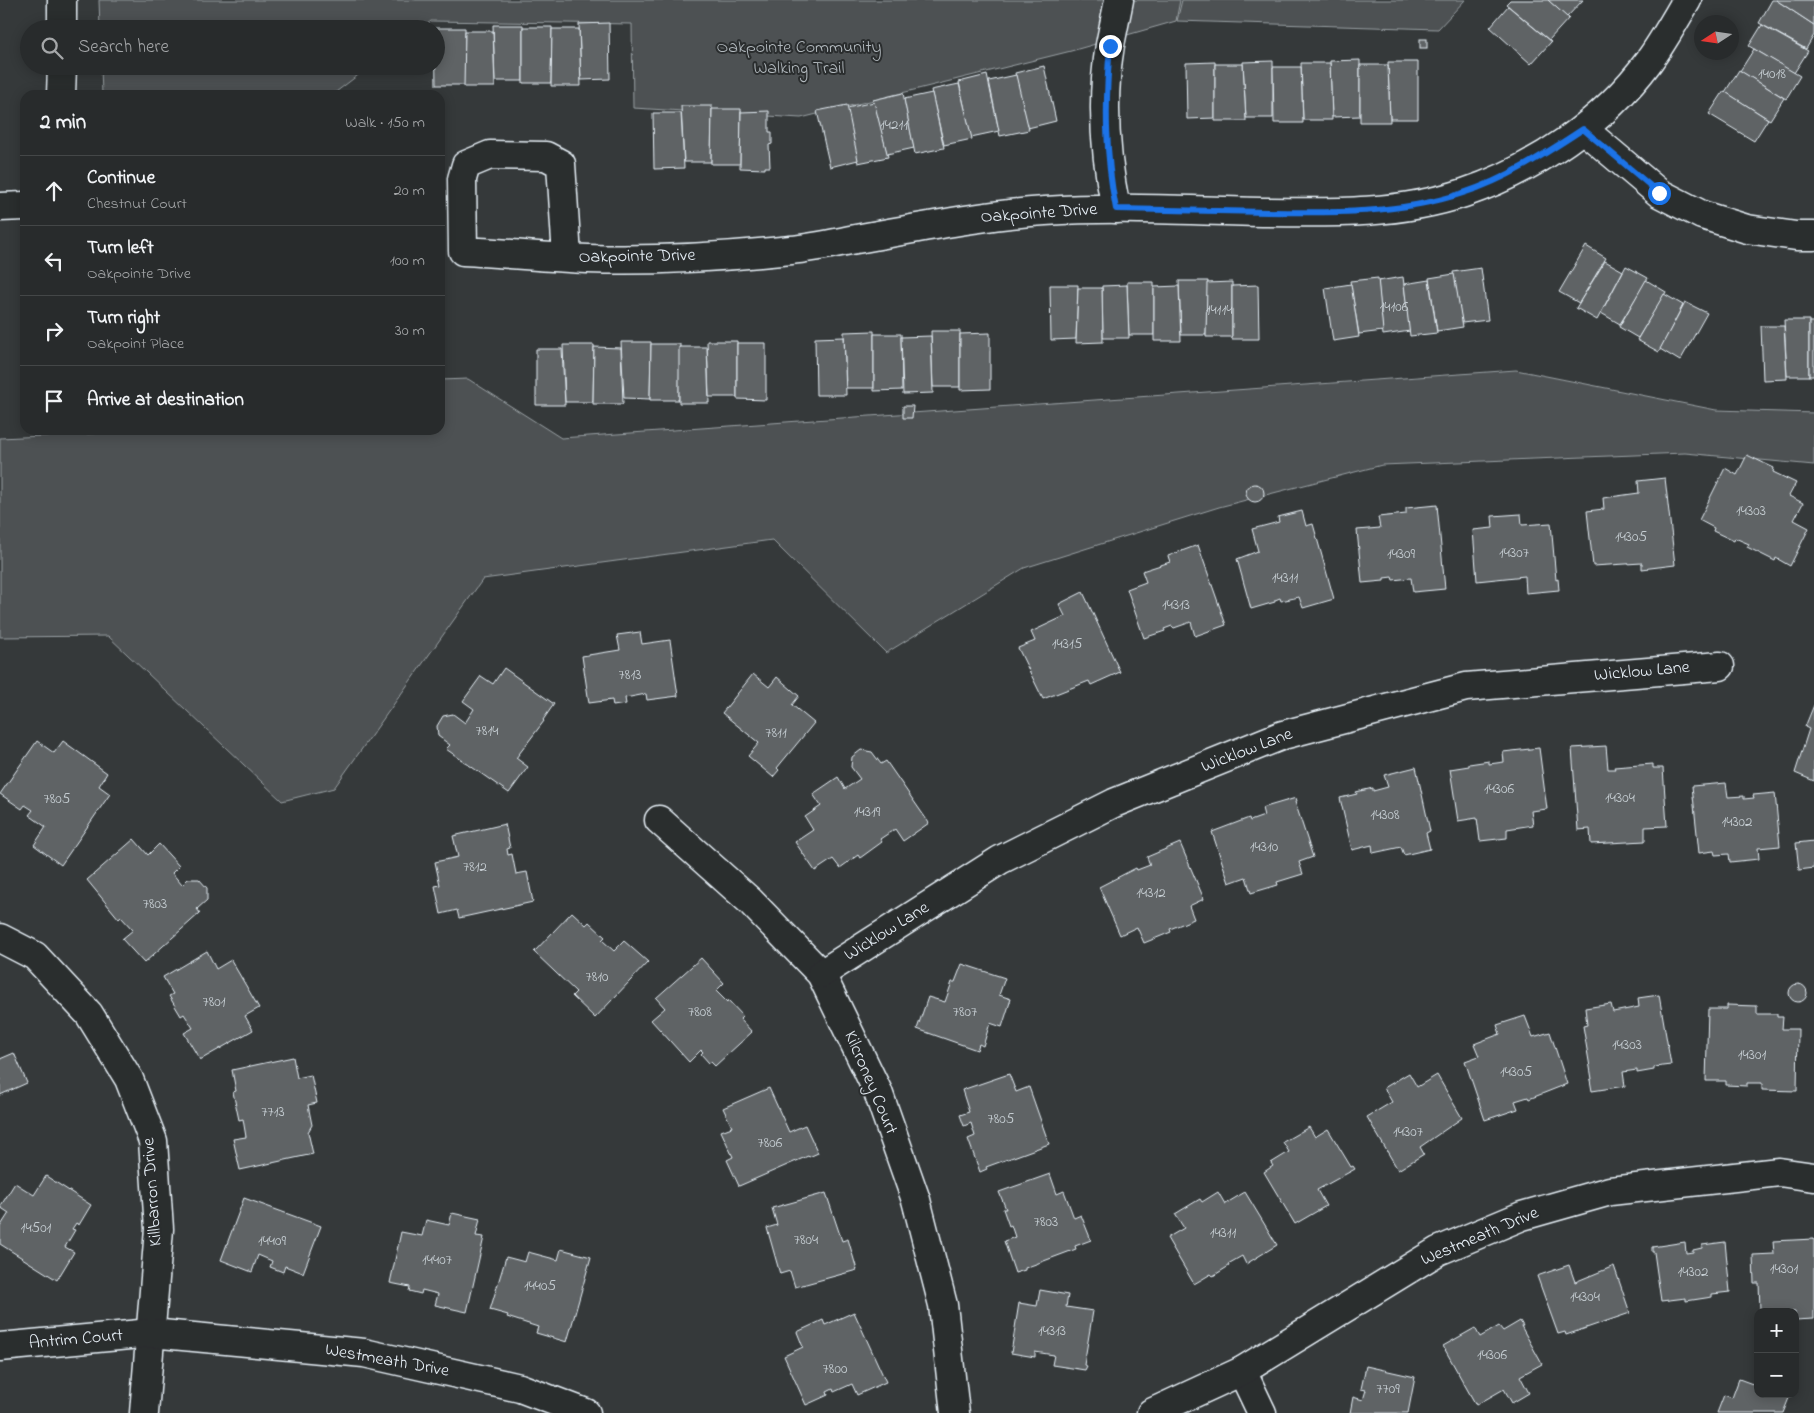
<!DOCTYPE html>
<meta charset="utf-8">
<style>
body{margin:0;font-family:"Indie Flower",sans-serif;background:#343738;color:#f1f3f6}
.controls{position:absolute;right:15px;bottom:15px;display:grid;overflow:hidden;border-radius:10px;box-shadow:0 2px 12px #0003}
.controls button{width:45px;height:45px;display:grid;place-items:center;padding:0;border:0;border-bottom:1px solid #444748;background:#282b2c;color:#f1f3f6;font:25px sans-serif}
.compass{position:absolute;left:1694px;top:15px;width:45px;height:45px;border-radius:50%;background:#282b2c;box-shadow:0 2px 12px #0003;rotate:258deg}
.stop{position:absolute;width:15px;height:15px;margin:-11px;border:4px solid #1a73e8;border-radius:50%;background:#fff}
.stop.end{background:#1a73e8;border-color:#fff;box-shadow:0 1px 5px #0008}
.list{margin:0;padding:0;list-style:none}
h2{display:flex;justify-content:space-between;align-items:center;height:65px;margin:0;padding:0 20px;font-size:21px}
h2 small{font-size:16px;font-weight:400;color:#a5a7a9}
.list li{display:grid;grid-template-columns:32px 1fr auto;gap:15px;align-items:center;box-sizing:border-box;height:70px;padding:0 20px;border-top:1px solid #444748}
.list b{display:block;font-size:19px;white-space:nowrap}
.list p{margin:0;font-size:16px;white-space:nowrap;color:#a5a7a9}
.list em{font-size:16px;font-style:normal;color:#a5a7a9}
.icon{flex:none;width:28px;height:28px;fill:none;stroke:currentColor;stroke-width:2;stroke-linecap:round;stroke-linejoin:round}
.map{position:relative;flex:none;width:1814px;height:1413px;overflow:hidden}
.search{position:absolute;background:#282b2c;box-shadow:0 2px 12px #0003;left:20px;top:20px;width:425px;height:55px;display:flex;align-items:center;gap:12px;box-sizing:border-box;padding:0 18px;border-radius:28px;color:#a5a7a9;font-size:19px}
.panel{position:absolute;background:#282b2c;box-shadow:0 2px 12px #0003;left:20px;top:90px;width:425px;height:345px;border-radius:15px}
.map>svg:first-child{display:block}
</style>
<div class="map">
<svg width="1814" height="1413" viewBox="0 0 1814 1413">
<rect width="100%" height="100%" fill="#35393a"/>
<filter id="ink" filterUnits="userSpaceOnUse"><feTurbulence type="fractalNoise" baseFrequency=".02" numOctaves="2"/><feDisplacementMap in="SourceGraphic" scale="10" xChannelSelector="R" yChannelSelector="G"/><feConvolveMatrix kernelMatrix="1 2 1 2 8 2 1 2 1" color-interpolation-filters="sRGB"/></filter>
<g filter="url(#ink)">
<g fill="#4d5152" stroke="#9aa1a5">
<polygon points="99,0 1180,0 1176,21 1071,51 801,118 633,108 632,24 431,21 421,29 100,29"/>
<polygon points="1182,0 1465,0 1438,29 1177,21"/>
<polygon points="101,66 370,66 332,95 102,95"/>
<polygon points="1516,370 1716,410 1814,413 1814,465 1685,453 1382,465 1219,507 1024,568 886,653 772,540 483,579 334,788 282,801 108,636 0,637 0,438 107,433 106,430 440,430 440,380 468,379 561,438"/>
</g>
<g fill="#5f6365" stroke="#e8f1f8">
<polygon points="1510,0 1548,0 1569,18 1549,40 1506,4"/>
<polygon points="1548,0 1583,0 1567,17"/>
<polygon points="1772,0 1776,0 1814,25 1814,35 1806,49 1759,23"/>
<polygon points="1776,0 1814,0 1814,25"/>
<polygon points="1508,6 1551,42 1531,64 1490,27"/>
<polygon points="609,23 610,79 581,80 579,24"/>
<polygon points="493,25 523,25 523,81 495,81"/>
<polygon points="1762,25 1808,51 1794,73 1749,46"/>
<polygon points="523,27 552,27 551,83 523,83"/>
<polygon points="435,28 465,28 465,85 436,85"/>
<polygon points="552,29 579,29 581,86 551,86"/>
<polygon points="465,31 493,31 495,87 464,87"/>
<rect x="1420" y="39" width="7" height="9"/>
<polygon points="1754,49 1800,76 1786,99 1740,71"/>
<polygon points="1360,60 1360,116 1332,117 1330,61"/>
<polygon points="1273,61 1273,118 1246,118 1243,62"/>
<polygon points="1215,62 1215,118 1187,119 1186,63"/>
<polygon points="1388,62 1418,62 1418,119 1390,119"/>
<polygon points="1301,63 1330,63 1332,120 1303,120"/>
<polygon points="1215,64 1243,64 1246,121 1215,121"/>
<polygon points="1360,65 1388,65 1390,122 1360,122"/>
<polygon points="1044,66 1056,121 1028,128 1015,73"/>
<polygon points="1273,67 1301,67 1303,123 1274,123"/>
<polygon points="1739,70 1784,98 1770,120 1725,92"/>
<polygon points="987,75 999,131 971,137 959,82"/>
<polygon points="1016,75 1029,130 1000,136 989,81"/>
<polygon points="959,84 972,139 944,145 931,90"/>
<polygon points="1724,91 1768,119 1754,141 1709,114"/>
<polygon points="903,93 914,148 887,154 873,100"/>
<polygon points="932,93 944,148 915,154 904,99"/>
<polygon points="874,102 888,157 858,163 847,108"/>
<polygon points="847,105 858,160 830,167 817,111"/>
<polygon points="681,106 712,106 711,162 684,162"/>
<polygon points="712,109 741,109 740,164 711,164"/>
<polygon points="769,111 769,132 772,132 772,144 769,145 770,167 765,167 765,169 740,168 741,112"/>
<polygon points="653,113 681,113 684,168 654,169"/>
<polygon points="1586,246 1606,258 1579,303 1559,292"/>
<polygon points="1605,261 1623,271 1597,320 1576,308"/>
<polygon points="1626,266 1648,278 1620,324 1601,313"/>
<polygon points="1481,268 1488,320 1462,323 1453,272"/>
<polygon points="1454,274 1463,327 1437,331 1429,278"/>
<polygon points="1403,277 1410,331 1383,335 1378,281"/>
<polygon points="1378,278 1383,331 1359,334 1350,281"/>
<polygon points="1429,280 1437,333 1410,336 1404,284"/>
<polygon points="1646,280 1666,292 1638,338 1619,327"/>
<polygon points="1179,281 1208,281 1206,335 1181,335"/>
<polygon points="1127,282 1154,282 1154,335 1129,335"/>
<polygon points="1232,282 1232,337 1206,337 1207,283"/>
<polygon points="1351,284 1359,337 1333,341 1325,288"/>
<polygon points="1050,285 1078,285 1076,339 1051,340"/>
<polygon points="1127,285 1129,338 1103,338 1102,286"/>
<polygon points="1258,285 1259,339 1232,339 1232,286"/>
<polygon points="1179,286 1181,341 1154,341 1154,287"/>
<polygon points="1078,288 1102,288 1103,342 1076,343"/>
<polygon points="1664,294 1683,305 1659,352 1637,340"/>
<polygon points="1685,302 1707,313 1680,361 1660,349"/>
<polygon points="1784,320 1809,320 1809,376 1787,376"/>
<rect x="1809" y="322" width="5" height="54"/>
<polygon points="1761,326 1784,326 1787,379 1763,380"/>
<polygon points="874,331 874,388 846,388 844,332"/>
<polygon points="931,331 960,331 960,387 933,387"/>
<polygon points="990,333 990,389 960,390 960,334"/>
<polygon points="874,334 901,334 902,390 874,391"/>
<polygon points="931,336 933,393 903,394 901,337"/>
<polygon points="844,337 846,395 816,395 815,338"/>
<polygon points="707,341 737,341 737,397 709,397"/>
<polygon points="621,342 651,342 650,399 624,398"/>
<polygon points="737,343 766,343 766,400 737,399"/>
<polygon points="651,344 680,344 679,400 650,400"/>
<polygon points="563,345 594,345 593,402 565,402"/>
<polygon points="594,347 621,348 623,404 593,404"/>
<polygon points="679,347 707,347 709,403 679,403"/>
<polygon points="536,349 562,349 565,405 536,405"/>
<polygon points="903,406 913,406 912,418 903,418"/>
<polygon points="1747,455 1774,468 1773,472 1796,483 1789,496 1803,503 1794,520 1809,528 1790,566 1776,558 1775,561 1747,547 1749,544 1735,538 1734,541 1713,531 1714,528 1699,520 1725,468 1737,475"/>
<polygon points="1665,478 1675,565 1642,569 1642,563 1593,566 1587,511 1604,509 1603,498 1639,493 1638,481"/>
<circle cx="1255" cy="493" r="9"/>
<polygon points="1437,505 1445,589 1413,592 1411,578 1393,580 1392,577 1384,578 1384,581 1362,583 1357,530 1380,528 1378,517 1406,514 1406,508"/>
<polygon points="1302,511 1306,526 1313,524 1334,599 1303,608 1299,597 1281,601 1280,598 1275,600 1275,602 1251,609 1237,559 1258,551 1252,529 1279,522 1278,517"/>
<polygon points="1521,514 1522,525 1551,523 1556,580 1558,579 1559,590 1526,593 1525,576 1477,581 1473,530 1493,528 1492,516"/>
<polygon points="1198,545 1226,625 1195,636 1191,622 1174,628 1172,626 1164,629 1165,631 1144,638 1127,589 1146,582 1142,571 1170,562 1168,556"/>
<polygon points="1083,592 1120,672 1091,685 1089,681 1043,699 1018,648 1035,641 1031,632 1065,616 1059,604"/>
<polygon points="640,632 642,644 670,640 678,696 647,700 646,694 625,698 626,704 613,706 612,700 589,703 582,656 620,650 617,635"/>
<polygon points="504,668 554,704 543,720 544,721 516,758 528,767 509,793 446,749 450,745 438,736 437,726 443,716 453,714 465,723 474,709 463,701 481,676 493,684"/>
<polygon points="753,674 769,687 777,677 799,696 792,705 814,723 777,768 779,770 773,777 748,756 759,743 722,713"/>
<polygon points="1814,705 1814,781 1795,773 1809,729 1805,727"/>
<polygon points="37,741 54,753 63,741 107,773 99,786 110,794 61,865 34,845 46,827 29,815 33,810 25,805 22,809 0,794"/>
<polygon points="1606,746 1608,769 1615,769 1614,767 1653,764 1653,768 1663,768 1667,826 1645,827 1645,841 1591,844 1590,829 1578,830 1572,748"/>
<polygon points="1539,748 1547,809 1531,811 1533,825 1507,829 1507,838 1480,841 1477,818 1458,821 1450,769 1469,766 1469,764 1489,761 1489,764 1504,762 1503,752"/>
<polygon points="861,750 872,752 881,764 886,761 929,823 903,841 895,829 880,839 882,842 860,858 858,855 840,868 833,859 815,871 795,842 813,830 805,817 821,806 813,794 838,777 845,789 860,779 851,767 852,757"/>
<polygon points="1416,767 1430,831 1426,833 1430,849 1404,855 1401,847 1373,853 1372,845 1352,850 1340,798 1357,794 1356,792 1373,788 1373,791 1388,787 1384,775"/>
<polygon points="1726,783 1728,797 1744,796 1744,799 1754,798 1753,795 1775,793 1780,846 1758,848 1759,859 1730,862 1729,854 1715,855 1714,851 1699,853 1692,786"/>
<polygon points="1296,798 1297,801 1295,802 1313,857 1299,862 1303,874 1277,882 1278,885 1251,893 1246,877 1229,883 1212,832 1249,818 1250,821 1264,816 1262,808"/>
<polygon points="505,824 510,848 507,849 508,855 512,854 516,874 527,872 533,902 459,918 457,910 441,914 435,886 440,885 435,862 458,857 453,836"/>
<polygon points="134,839 148,855 159,844 179,866 172,873 182,885 188,879 199,879 207,888 207,900 197,909 200,913 144,963 122,939 133,930 121,917 119,919 87,880"/>
<polygon points="1814,841 1814,868 1799,870 1796,843"/>
<polygon points="1180,843 1204,899 1189,906 1194,919 1170,929 1171,932 1144,943 1137,927 1120,935 1099,887 1136,868 1137,870 1150,865 1147,857"/>
<polygon points="572,912 586,925 589,922 605,937 602,940 614,951 624,941 648,962 595,1018 572,996 576,992 534,952"/>
<polygon points="207,951 216,969 231,960 259,1008 245,1016 253,1030 200,1060 184,1033 193,1028 184,1014 181,1016 169,996 173,994 163,977"/>
<polygon points="701,958 724,983 716,991 727,1002 728,1000 743,1016 740,1019 752,1032 715,1066 711,1062 709,1063 701,1054 703,1052 701,1050 689,1062 651,1020 665,1008 656,998"/>
<polygon points="962,964 1005,978 999,995 1011,999 1002,1027 990,1023 983,1046 979,1044 977,1050 917,1029 928,997 945,1002 952,982 955,982"/>
<circle cx="1798" cy="993" r="9"/>
<polygon points="1659,995 1671,1065 1654,1067 1654,1070 1637,1073 1637,1070 1623,1072 1625,1086 1592,1091 1590,1080 1592,1079 1583,1026 1587,1025 1585,1008 1611,1004 1613,1012 1639,1007 1638,998"/>
<polygon points="1727,1005 1757,1006 1757,1014 1777,1014 1777,1017 1783,1017 1782,1029 1798,1029 1797,1091 1762,1090 1762,1083 1747,1083 1747,1086 1726,1085 1726,1081 1706,1081 1708,1009 1727,1009"/>
<polygon points="1525,1016 1533,1037 1550,1032 1567,1084 1529,1099 1528,1097 1515,1101 1518,1109 1485,1120 1465,1061 1479,1056 1474,1044 1500,1034 1497,1025"/>
<polygon points="14,1053 27,1083 0,1095 0,1059"/>
<polygon points="293,1057 297,1078 311,1075 317,1103 308,1105 312,1125 308,1132 313,1154 240,1170 233,1139 246,1137 243,1119 239,1120 233,1092 236,1091 232,1070"/>
<polygon points="1409,1073 1417,1087 1437,1075 1462,1118 1420,1147 1424,1154 1398,1170 1367,1117 1392,1102 1384,1088"/>
<polygon points="1009,1074 1016,1092 1029,1087 1049,1144 986,1167 987,1169 980,1172 968,1139 975,1136 971,1123 964,1126 960,1115 969,1112 962,1090"/>
<polygon points="769,1088 789,1132 805,1125 818,1153 809,1157 808,1156 739,1186 727,1160 733,1157 721,1131 732,1127 723,1108"/>
<polygon points="1309,1127 1315,1137 1328,1129 1351,1167 1353,1166 1355,1169 1317,1190 1326,1206 1295,1224 1264,1172 1273,1166 1271,1163 1289,1152 1283,1142"/>
<polygon points="1050,1174 1057,1194 1064,1191 1074,1218 1081,1215 1091,1240 1075,1246 1076,1249 1025,1268 1025,1270 1015,1273 1004,1241 1015,1237 1011,1225 1009,1226 1003,1209 1006,1209 999,1192"/>
<polygon points="46,1176 91,1205 79,1225 76,1223 72,1229 75,1230 65,1247 74,1252 57,1280 0,1244 0,1227 9,1213 0,1207 15,1183 34,1195"/>
<polygon points="1218,1192 1225,1204 1245,1192 1277,1245 1246,1264 1242,1256 1228,1264 1229,1266 1213,1276 1211,1274 1194,1284 1167,1238 1184,1228 1175,1214 1200,1199 1202,1202"/>
<polygon points="826,1193 842,1241 848,1239 857,1270 795,1287 790,1271 780,1274 767,1228 777,1225 772,1208"/>
<polygon points="244,1198 321,1226 303,1273 285,1266 283,1272 270,1267 272,1261 258,1255 252,1272 221,1260"/>
<polygon points="452,1213 480,1219 476,1236 484,1237 467,1312 435,1305 438,1294 422,1290 421,1294 409,1291 410,1287 390,1283 401,1232 422,1236 426,1220 449,1225"/>
<polygon points="1814,1239 1814,1319 1795,1320 1795,1312 1760,1310 1759,1283 1754,1283 1753,1255 1774,1254 1773,1241"/>
<polygon points="1685,1242 1686,1253 1693,1252 1693,1250 1702,1248 1702,1245 1725,1242 1730,1292 1712,1294 1712,1297 1686,1301 1686,1298 1661,1301 1654,1252 1652,1252 1652,1247"/>
<polygon points="561,1249 591,1257 567,1342 536,1333 538,1327 507,1317 508,1315 490,1310 506,1257 525,1262 528,1252 558,1260"/>
<polygon points="1569,1265 1575,1282 1614,1266 1630,1313 1566,1335 1565,1332 1558,1334 1537,1276"/>
<polygon points="1040,1290 1068,1295 1066,1307 1093,1311 1084,1365 1087,1366 1085,1370 1052,1365 1054,1355 1035,1352 1035,1357 1011,1353 1019,1303 1037,1306"/>
<polygon points="854,1312 886,1382 857,1395 852,1384 834,1392 833,1389 827,1392 828,1395 806,1405 784,1356 803,1347 797,1332 823,1320 825,1325"/>
<polygon points="1520,1321 1523,1326 1521,1326 1542,1364 1520,1376 1529,1393 1512,1403 1504,1389 1476,1405 1443,1346 1475,1328 1480,1337 1499,1326 1503,1331"/>
<polygon points="1366,1366 1415,1377 1408,1413 1350,1413 1353,1397 1363,1400 1366,1390 1361,1389"/>
<polygon points="1739,1379 1758,1386 1758,1394 1779,1394 1789,1398 1783,1413 1717,1413 1724,1395 1732,1398"/>
</g>
<g fill="none" stroke-linecap="round" stroke-linejoin="round">
<defs>
<g id="minor">
<polyline points="62,29 62,0"/>
<polyline points="61,95 62,66"/>
<polyline points="1583,129 1659,193 1702,215 1747,229 1796,236 1814,236"/>
<polyline points="0,207 25,206"/>
<path d="M 1116,209 C 1105,156 1101,99 1110,45 C 1113,30 1116,15 1119,0"/>
<path d="M 567,257 L 561,164 L 546,156 L 490,155 L 466,165 L 462,179 L 463,251 C 504,253 546,257 588,259 C 655,261 724,257 791,250 C 813,248 835,243 856,239 C 919,228 981,215 1045,211 C 1119,206 1194,211 1268,212 C 1334,213 1401,214 1464,193 C 1535,169 1604,122 1649,61 C 1663,42 1675,20 1687,0"/>
<polyline points="659,820 750,901 821,974 878,1092 916,1200 943,1305 955,1413"/>
<polyline points="0,938 35,956 89,1014 129,1079 153,1141 159,1229 144,1413"/>
<polyline points="821,974 1000,860 1114,803 1283,735 1466,687 1720,666"/>
<polyline points="0,1347 151,1333 364,1353 520,1388 586,1413"/>
<polyline points="1242,1371 1262,1413"/>
<polyline points="1151,1413 1242,1371 1438,1251 1522,1216 1610,1191 1779,1172 1814,1177"/>
</g>
</defs>
<use href="#minor" stroke="#e8f1f8" stroke-width="31"/>
<use href="#minor" stroke="#2a2d2e" stroke-width="28"/>
</g>
</g>
<g fill="none" stroke-linecap="round" stroke-linejoin="round" filter="url(#ink)">
<path stroke="#1a73e8" stroke-width="6" d="M 1110,46 C 1105,103 1105,153 1116,209 C 1166,210 1217,211 1268,212 C 1333,213 1400,214 1463,193 C 1507,179 1545,154 1583,129 L 1659,193"/>
</g>
<g text-anchor="middle" dominant-baseline="central" stroke-width="4" stroke-linejoin="round" paint-order="stroke">
<g font-size="15" fill="#c6ced3">
<text x="1772" y="74">14018</text>
<text x="894" y="125">14211</text>
<text x="1394" y="307">14106</text>
<text x="1219" y="310">14114</text>
<text x="1751" y="511">14303</text>
<text x="1631" y="537">14305</text>
<text x="1514" y="553">14307</text>
<text x="1401" y="554">14309</text>
<text x="1285" y="578">14311</text>
<text x="1176" y="605">14313</text>
<text x="1067" y="644">14315</text>
<text x="630" y="675">7813</text>
<text x="487" y="731">7814</text>
<text x="776" y="733">7811</text>
<text x="1499" y="789">14306</text>
<text x="1620" y="798">14304</text>
<text x="57" y="799">7805</text>
<text x="867" y="812">14319</text>
<text x="1385" y="815">14308</text>
<text x="1737" y="822">14302</text>
<text x="1264" y="847">14310</text>
<text x="475" y="867">7812</text>
<text x="1151" y="893">14312</text>
<text x="155" y="904">7803</text>
<text x="597" y="977">7810</text>
<text x="214" y="1002">7801</text>
<text x="700" y="1012">7808</text>
<text x="965" y="1012">7807</text>
<text x="1627" y="1045">14303</text>
<text x="1752" y="1055">14301</text>
<text x="1516" y="1072">14305</text>
<text x="273" y="1112">7713</text>
<text x="1001" y="1119">7805</text>
<text x="1408" y="1132">14307</text>
<text x="770" y="1143">7806</text>
<text x="1046" y="1222">7803</text>
<text x="36" y="1228">14501</text>
<text x="1223" y="1233">14311</text>
<text x="806" y="1240">7804</text>
<text x="272" y="1241">14409</text>
<text x="437" y="1260">14407</text>
<text x="1784" y="1269">14301</text>
<text x="1693" y="1272">14302</text>
<text x="540" y="1286">14405</text>
<text x="1585" y="1297">14304</text>
<text x="1052" y="1331">14313</text>
<text x="1492" y="1355">14306</text>
<text x="835" y="1369">7800</text>
<text x="1388" y="1389">7709</text>
</g>
<g font-size="18" fill="#b2b9be" stroke="#2a2d2e">
<text x="799" y="48">Oakpointe Community<tspan x="799" dy="21">Walking Trail</tspan></text>
</g>
<g font-size="18" fill="#e8f1f8" stroke="#2a2d2e">
<text transform="translate(1039 214) rotate(-4)">Oakpointe Drive</text>
<text transform="translate(637 257) rotate(-1)">Oakpointe Drive</text>
<text transform="translate(1642 672) rotate(-5)">Wicklow Lane</text>
<text transform="translate(1247 751) rotate(-21)">Wicklow Lane</text>
<text transform="translate(887 932) rotate(-32)">Wicklow Lane</text>
<text transform="translate(870 1083) rotate(67)">Kilcroney Court</text>
<text transform="translate(153 1192) rotate(-94)">Killbarron Drive</text>
<text transform="translate(1480 1237) rotate(-23)">Westmeath Drive</text>
<text transform="translate(76 1340) rotate(-5)">Antrim Court</text>
<text transform="translate(387 1361) rotate(10)">Westmeath Drive</text>
</g>
</g>
</svg>
<div class="controls">
<button>+</button>
<button>−</button>
</div>
<svg class="compass" viewBox="-18 -18 36 36"><path d="M0-13l5 13h-10z" fill="#e53935"/><path d="M0 13l5-13h-10z" fill="#a5a7a9"/></svg>
<div class="stop" style="left:1659px;top:193px"></div>
<div class="stop end" style="left:1110px;top:46px"></div>
<div class="search"><svg class="icon" aria-label="search" viewBox="0 0 24 24"><circle cx="10" cy="10" r="6"/><path d="M15 15l6 6"/></svg>Search here</div>
<section class="panel">
<h2>2 min<small>Walk · 150 m</small></h2>
<ul class="list">
<li><svg class="icon" aria-label="ahead" viewBox="0 0 24 24"><path d="M12 20V5M6 11l6-6 6 6"/></svg><div><b>Continue</b><p>Chestnut Court</p></div><em>20 m</em></li>
<li><svg class="icon" aria-label="left" viewBox="0 0 24 24"><path d="M17 20v-9H6M10 6l-5 5 5 5"/></svg><div><b>Turn left</b><p>Oakpointe Drive</p></div><em>100 m</em></li>
<li><svg class="icon" aria-label="right" viewBox="0 0 24 24"><path d="M7 20v-9h11M14 6l5 5-5 5"/></svg><div><b>Turn right</b><p>Oakpoint Place</p></div><em>30 m</em></li>
<li><svg class="icon" aria-label="arrive" viewBox="0 0 24 24"><path d="M6 21V4h12l-3 4 3 4H6"/></svg><div><b>Arrive at destination</b></div></li>
</ul>
</section>
</div>
